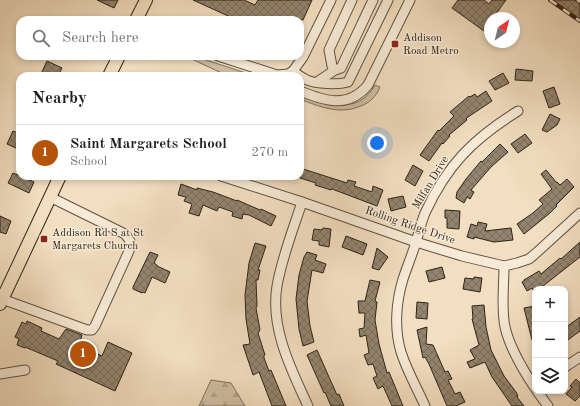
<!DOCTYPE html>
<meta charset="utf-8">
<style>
body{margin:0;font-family:"Old Standard TT",serif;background:#f2f2f2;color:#202124}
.controls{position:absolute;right:12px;bottom:12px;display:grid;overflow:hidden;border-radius:8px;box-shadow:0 2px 6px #0003}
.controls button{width:36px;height:36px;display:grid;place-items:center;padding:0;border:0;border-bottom:1px solid #e0e0e0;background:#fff;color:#202124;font:20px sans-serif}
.compass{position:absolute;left:484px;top:12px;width:36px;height:36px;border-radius:50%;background:#fff;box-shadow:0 2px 6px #0003;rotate:35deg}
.you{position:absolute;left:377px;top:143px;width:14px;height:14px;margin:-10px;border:3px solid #fff;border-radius:50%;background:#1a73e8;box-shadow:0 0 0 6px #1a73e833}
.badge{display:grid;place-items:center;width:26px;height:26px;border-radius:50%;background:#b45309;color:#fff;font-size:13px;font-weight:700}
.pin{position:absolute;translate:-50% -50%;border:2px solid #fff;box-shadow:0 1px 4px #0006}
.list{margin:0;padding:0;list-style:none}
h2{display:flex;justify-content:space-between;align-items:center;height:52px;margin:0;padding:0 16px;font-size:17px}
h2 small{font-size:13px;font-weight:400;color:#757577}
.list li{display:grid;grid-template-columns:26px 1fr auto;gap:12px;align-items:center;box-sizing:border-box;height:56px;padding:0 16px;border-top:1px solid #e0e0e0}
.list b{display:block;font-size:15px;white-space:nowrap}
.list p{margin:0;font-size:13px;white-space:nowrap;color:#757577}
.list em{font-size:13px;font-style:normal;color:#757577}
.icon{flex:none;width:22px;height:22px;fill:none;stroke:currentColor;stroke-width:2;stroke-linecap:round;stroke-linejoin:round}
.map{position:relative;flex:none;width:580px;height:406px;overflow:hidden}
.search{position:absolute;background:#fff;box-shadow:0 2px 6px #0003;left:16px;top:16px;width:288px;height:44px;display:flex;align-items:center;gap:10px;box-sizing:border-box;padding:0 14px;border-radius:12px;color:#757577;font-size:15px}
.panel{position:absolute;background:#fff;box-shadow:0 2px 6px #0003;left:16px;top:72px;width:288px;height:108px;border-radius:12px}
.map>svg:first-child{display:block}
</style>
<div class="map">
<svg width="580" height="406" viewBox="0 0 580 406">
<defs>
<pattern id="forest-firs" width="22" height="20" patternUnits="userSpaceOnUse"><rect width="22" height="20" fill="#d0bea3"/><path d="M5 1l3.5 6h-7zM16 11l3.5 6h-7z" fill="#b3a38c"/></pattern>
<pattern id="building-cross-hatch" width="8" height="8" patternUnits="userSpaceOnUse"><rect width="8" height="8" fill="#93846f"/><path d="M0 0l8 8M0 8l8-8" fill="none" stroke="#786c5a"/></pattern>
</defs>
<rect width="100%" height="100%" fill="#f2dec0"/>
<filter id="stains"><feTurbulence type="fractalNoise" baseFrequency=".005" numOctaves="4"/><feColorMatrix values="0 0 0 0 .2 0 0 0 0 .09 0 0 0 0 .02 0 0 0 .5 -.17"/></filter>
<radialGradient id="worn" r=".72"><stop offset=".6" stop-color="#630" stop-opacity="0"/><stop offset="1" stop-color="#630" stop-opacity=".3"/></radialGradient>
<g fill="#d0bea3" stroke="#7e705d">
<polygon points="185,56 194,56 255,76 232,76 226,75"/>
<path d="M 375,85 L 380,87 C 377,96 369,103 361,106 C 340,115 320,107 300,99 L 300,95 C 326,104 358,116 375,85 Z"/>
</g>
<polygon fill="url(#forest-firs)" stroke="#7e705d" points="211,380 231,383 245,406 199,406"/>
<g fill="url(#building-cross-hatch)" stroke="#2c2317">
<polygon points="97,0 118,0 114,8"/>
<polygon points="193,0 244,0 255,5 258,0 312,0 303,20 237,20"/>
<polygon points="458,0 484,0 489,4 492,0 506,0 493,18 490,18 490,22 484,31 452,8"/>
<polygon points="551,0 576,0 580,3 580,20"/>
<polygon points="47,61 62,68 58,76 40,76"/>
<polygon points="516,69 533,71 532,81 515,80"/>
<polygon points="503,73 509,83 495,90 489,81"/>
<polygon points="554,87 560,104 549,108 543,91"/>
<polygon points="486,91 492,101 468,117 466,119 467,120 449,135 450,136 443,144 442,143 429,161 420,155 438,130 439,131 454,116 450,112 469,96 470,97 475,94 477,97"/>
<polygon points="550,114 560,119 557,125 547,132 542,130"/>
<polygon points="13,131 20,134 20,140 16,148 7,144"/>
<polygon points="525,134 532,143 518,153 511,144"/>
<polygon points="500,144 508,152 491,167 471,190 474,192 470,199 467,197 464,203 456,198 457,192 466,179 481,161 482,162"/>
<polygon points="413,165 423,171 415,186 405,180"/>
<polygon points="300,168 347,183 348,180 356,182 354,186 372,192 373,186 383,190 377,206 332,189 331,190 315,185 316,183 300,178"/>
<polygon points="546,170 557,183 557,182 560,185 567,179 574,187 556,205 557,206 550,213 524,234 517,224 533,213 543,204 539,200 552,189 541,174"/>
<polygon points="13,173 34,182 29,193 8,183"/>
<polygon points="181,184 197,190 197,188 213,192 237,201 237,200 260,210 261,209 276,216 271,226 249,215 243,214 242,219 232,216 233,212 219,207 217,211 203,205 199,216 189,213 192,204 184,201 186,197 178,195"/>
<polygon points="403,196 406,207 391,211 388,199"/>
<polygon points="445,210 460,211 459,229 447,228 447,218 445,218"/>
<polygon points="0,216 11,221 6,234 0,232"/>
<polygon points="478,222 487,224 485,231 511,228 513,240 494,242 474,237 474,239 467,237 471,224 477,226"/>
<polygon points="323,228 331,229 329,247 319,245 319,241 312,240 314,229 322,230"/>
<polygon points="346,236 367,244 363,255 342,247"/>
<polygon points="580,242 580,257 543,286 539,289 535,289 534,292 532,288 527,291 522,282 525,280 524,280 539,271 541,274 560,258 561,259"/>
<polygon points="255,243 266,246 258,270 260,270 258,280 256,280 257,306 256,308 260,330 258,333 265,355 264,355 264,358 269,371 271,370 286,406 272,406 259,372 253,375 243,345 250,344 246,319 245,295 249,263"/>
<polygon points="377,248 388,257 379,270 372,268"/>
<polygon points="150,252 158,255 154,263 157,265 157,266 170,272 165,283 152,277 145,293 143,292 142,293 133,289 133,287"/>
<polygon points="307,252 317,255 315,260 326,264 323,273 312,270 307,301 310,326 314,342 303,346 299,329 296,299 299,275 304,257"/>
<polygon points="442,267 445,278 429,282 426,271"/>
<polygon points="474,277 482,278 480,292 463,289 465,278 474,279"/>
<polygon points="370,280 380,282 375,301 377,302 375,320 379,344 387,373 389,372 403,406 392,406 383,386 378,389 373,378 377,376 373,364 368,365 364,355 369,353 366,335 360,337 359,329 364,328 365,313 359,313 358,301 365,301"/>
<polygon points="417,302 428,303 427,319 416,318"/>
<polygon points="484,305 486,327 491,350 504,376 516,392 518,396 517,397 524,406 512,406 492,377 485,362 470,368 467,362 475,359 470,350 479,345 472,319 473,319 472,306"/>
<polygon points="535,306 535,340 532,340 524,308"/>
<polygon points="580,317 580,331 565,342 565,328"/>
<polygon points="27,321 42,328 41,331 59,339 66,329 82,335 79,345 102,356 108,342 132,353 115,391 56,364 58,361 25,347 25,348 17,345 19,339 15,337 22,322 26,324"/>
<polygon points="427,327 426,344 433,345 445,372 448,371 452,379 448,380 455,394 460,392 465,402 456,406 447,406 429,364 425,357 423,358 417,330"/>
<polygon points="317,350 337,395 339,394 344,406 331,406 325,392 324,393 307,355"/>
<polygon points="576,379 580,383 580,396 575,401 566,394 572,387 570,386"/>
</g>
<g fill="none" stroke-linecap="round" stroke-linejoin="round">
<defs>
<g id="minor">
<polyline points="218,56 277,75 288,74 293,71 303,57 331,0"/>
<polyline points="335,70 332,66 329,50 352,0"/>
<path d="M 293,71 C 297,74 302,78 307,80 C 316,84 338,85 348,82 L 388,0"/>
<polyline points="317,82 335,70 341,68 373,0"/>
<path d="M 300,91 C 325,101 348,109 368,85 L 410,0"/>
<polyline points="221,176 302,202 416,242 462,256 504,266 517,263 529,259 535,254 580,213"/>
<path d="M 302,202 C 293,230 282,257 277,286 C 270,328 291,369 308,406"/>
<path d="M 504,266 C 504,286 501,308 505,327 C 510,349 523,370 535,388"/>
<polyline points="2,299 87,330 92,330 95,326 129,251 130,241 125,234 50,197"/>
<polyline points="565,367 580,357"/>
<polyline points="0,374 25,370"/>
<polyline points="537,391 548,406"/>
<path d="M 425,406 C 417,388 407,371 401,352 C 394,329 396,302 403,279 C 407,267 412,255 416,242 C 419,232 421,223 425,213 C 447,165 473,139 518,111"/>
</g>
<g id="major">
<polyline points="136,20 146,0"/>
<polyline points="109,76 119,56"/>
<polyline points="0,304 60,176"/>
</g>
</defs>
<use href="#minor" stroke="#5e5241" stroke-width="11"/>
<use href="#major" stroke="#2c2317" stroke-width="14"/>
<use href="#minor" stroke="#f7ead6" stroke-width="9"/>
<use href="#major" stroke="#f2dec0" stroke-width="12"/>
<defs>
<g id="rail">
<polyline points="550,0 580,21"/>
<polyline points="577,0 580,2"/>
</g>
</defs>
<use href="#rail" stroke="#2c2317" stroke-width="4"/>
<use href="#rail" stroke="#f7ead6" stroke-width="2.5" stroke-dasharray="8" stroke-linecap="butt"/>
</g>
<g fill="#8f2418" stroke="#f7ead6" stroke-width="1.5">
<rect x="391" y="40" width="8" height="8" rx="2"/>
<rect x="40" y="235" width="8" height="8" rx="2"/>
</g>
<g text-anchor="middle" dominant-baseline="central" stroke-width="3" stroke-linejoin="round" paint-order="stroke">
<g font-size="11" fill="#2c2317" stroke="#f7ead6" text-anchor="start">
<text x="403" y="38">Addison<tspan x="403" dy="13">Road Metro</tspan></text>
<text x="52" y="233">Addison Rd S at St<tspan x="52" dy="13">Margarets Church</tspan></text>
</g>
<g font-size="11" fill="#2c2317" stroke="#f7ead6">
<text transform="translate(431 183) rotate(-59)">Milfan Drive</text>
<text transform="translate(410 226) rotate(19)">Rolling Ridge Drive</text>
</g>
</g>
<rect width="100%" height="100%" filter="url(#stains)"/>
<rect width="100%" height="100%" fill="url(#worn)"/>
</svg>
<div class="controls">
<button>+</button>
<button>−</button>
<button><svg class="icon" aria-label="layers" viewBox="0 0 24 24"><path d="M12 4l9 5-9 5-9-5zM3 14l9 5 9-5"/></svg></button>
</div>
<svg class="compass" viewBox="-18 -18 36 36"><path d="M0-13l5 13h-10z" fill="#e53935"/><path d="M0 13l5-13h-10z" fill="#757577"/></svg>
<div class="you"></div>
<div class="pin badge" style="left:83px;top:354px">1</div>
<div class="search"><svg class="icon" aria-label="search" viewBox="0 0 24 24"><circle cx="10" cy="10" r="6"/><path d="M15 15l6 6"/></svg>Search here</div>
<section class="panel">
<h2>Nearby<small></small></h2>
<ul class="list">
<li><span class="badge">1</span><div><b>Saint Margarets School</b><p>School</p></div><em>270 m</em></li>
</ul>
</section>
</div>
